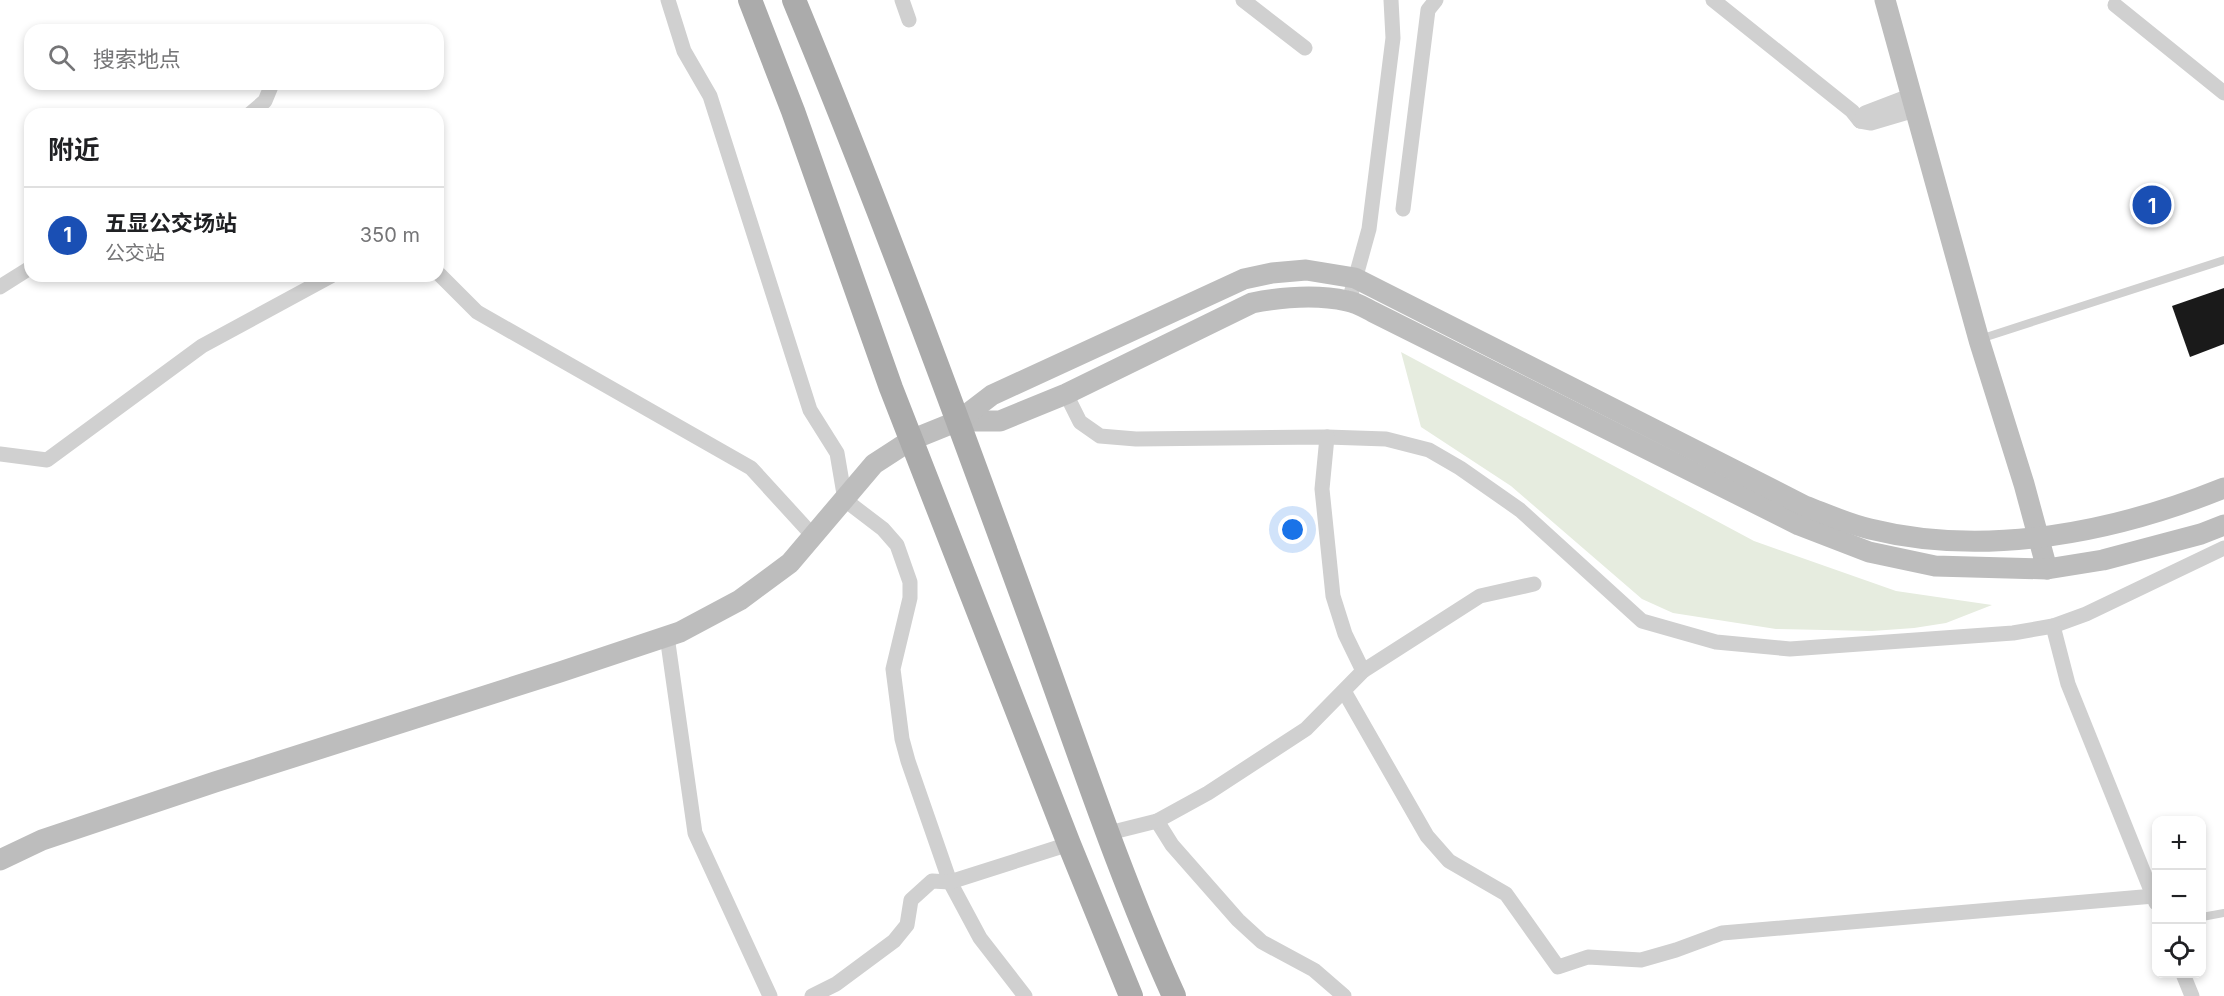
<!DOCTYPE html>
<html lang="zh">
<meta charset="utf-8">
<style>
body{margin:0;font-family:Inter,"Noto Sans SC",sans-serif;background:#f6f6f6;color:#202124}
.controls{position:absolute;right:18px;bottom:18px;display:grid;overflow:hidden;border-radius:12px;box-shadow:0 3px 9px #0003}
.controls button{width:54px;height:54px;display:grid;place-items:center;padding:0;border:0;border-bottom:2px solid #e0e0e0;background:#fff;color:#202124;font:30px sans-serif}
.you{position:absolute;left:1293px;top:530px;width:21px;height:21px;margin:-15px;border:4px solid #fff;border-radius:50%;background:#1a73e8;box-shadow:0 0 0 9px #1a73e833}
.badge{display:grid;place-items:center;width:39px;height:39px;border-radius:50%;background:#7c3aed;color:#fff;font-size:20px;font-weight:700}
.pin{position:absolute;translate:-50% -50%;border:3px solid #fff;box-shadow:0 2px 6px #0006}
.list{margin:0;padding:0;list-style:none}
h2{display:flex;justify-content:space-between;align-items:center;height:78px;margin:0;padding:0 24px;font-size:26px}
h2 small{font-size:20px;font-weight:400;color:#757577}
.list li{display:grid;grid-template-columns:39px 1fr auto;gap:18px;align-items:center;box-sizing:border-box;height:96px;padding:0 24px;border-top:2px solid #e0e0e0}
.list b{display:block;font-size:22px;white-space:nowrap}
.list p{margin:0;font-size:20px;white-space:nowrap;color:#757577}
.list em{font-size:20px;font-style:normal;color:#757577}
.icon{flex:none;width:33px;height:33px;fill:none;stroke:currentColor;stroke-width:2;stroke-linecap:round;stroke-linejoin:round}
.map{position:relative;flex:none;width:2224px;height:996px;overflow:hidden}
.search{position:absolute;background:#fff;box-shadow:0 3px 9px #0003;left:24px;top:24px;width:420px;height:66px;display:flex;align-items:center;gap:15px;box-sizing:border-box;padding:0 21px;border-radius:18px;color:#757577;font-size:22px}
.panel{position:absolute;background:#fff;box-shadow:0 3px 9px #0003;left:24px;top:108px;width:420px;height:174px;border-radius:18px}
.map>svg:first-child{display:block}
</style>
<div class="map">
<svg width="2224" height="996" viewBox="0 0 2224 996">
<rect width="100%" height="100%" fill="#fff"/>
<polygon fill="#e6ecdf" points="1401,352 1754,541 1896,591 1992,605 1946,623 1914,628 1872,631 1776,629 1673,613 1642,599 1511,486 1421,427"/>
<polygon fill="#1a1a1a" points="2224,288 2224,344 2190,357 2172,306"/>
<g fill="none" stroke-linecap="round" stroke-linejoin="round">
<g stroke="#d0d0d0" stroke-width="8">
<polyline points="1980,339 2224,260"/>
<polyline points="2202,917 2224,913"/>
</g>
<g stroke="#d0d0d0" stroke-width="15">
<polyline points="668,0 684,51 710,96 810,410 837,453 845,500 883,529 897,545 910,582 910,598 893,669 902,739 908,761 950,882 980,938 1025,996"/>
<polyline points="902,0 909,20"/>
<polyline points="1243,0 1305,48"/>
<polyline points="1713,0 1852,111 1860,121"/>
<polyline points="2115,5 2224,93"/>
<polyline points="1912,95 1865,113 1860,121 1871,123 1915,110"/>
<polyline points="250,114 265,101 272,84"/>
<polyline points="1403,209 1428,10 1436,0"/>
<polyline points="438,273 477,312 751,468 814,537"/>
<polyline points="0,287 30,268"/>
<polyline points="1349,301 1369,229 1393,38 1391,0"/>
<polyline points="1066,394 1080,422 1100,436 1136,439 1327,437 1386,439 1429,450 1460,468 1520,510 1642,621 1716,642 1790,649 2013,633 2053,626 2086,614 2224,548"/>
<polyline points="1327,437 1322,489 1333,596 1345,634 1363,671"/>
<polyline points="0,454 47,460 202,346 331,276"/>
<polyline points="2053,626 2068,684 2156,903"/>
<polyline points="667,636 695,833 770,996"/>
<polyline points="1344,691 1427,836 1449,861 1506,894 1558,967 1588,957 1641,960 1676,950 1722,933 2154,896"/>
<polyline points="1157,821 1172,845 1238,920 1262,942 1314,970 1344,996"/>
<polyline points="1109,833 1157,821 1208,793 1306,729 1363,671 1480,596 1534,584"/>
<polyline points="2183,974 2192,996"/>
<polyline points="812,996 836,984 894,941 907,925 911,900 932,881 950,882 1069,844"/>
</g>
<g stroke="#bdbdbd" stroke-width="21">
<polyline points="1885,0 1979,340 2024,484 2047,569"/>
<path d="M 958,421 L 1000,421 L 1066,394 L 1252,303 C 1283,297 1316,294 1347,301 C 1356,302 1365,308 1373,312 L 1799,525 L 1869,552 L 1935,566 L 2047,569 L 2103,560 L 2201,534 L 2224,525"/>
<path d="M 0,860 L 42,840 L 215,782 L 560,672 L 680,632 L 740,600 L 790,563 L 874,464 L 911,440 L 958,421 L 992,395 L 1244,279 L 1272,273 L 1306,270 L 1355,278 L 1805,506 C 1826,514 1848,524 1870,529 C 1987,558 2115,532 2224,488"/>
</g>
<g stroke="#ababab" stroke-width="24">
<polyline points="750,0 793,111 891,388 1069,844 1131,996"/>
<path d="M 794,0 C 878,203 954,409 1029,615 C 1076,743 1118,873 1174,996"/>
</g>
</g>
</svg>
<div class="controls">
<button>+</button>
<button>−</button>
<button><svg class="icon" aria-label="locate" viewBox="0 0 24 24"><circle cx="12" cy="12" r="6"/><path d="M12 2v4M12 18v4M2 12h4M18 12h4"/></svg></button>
</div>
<div class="you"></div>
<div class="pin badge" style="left:2152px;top:205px;background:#1a4fb4">1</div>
<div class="search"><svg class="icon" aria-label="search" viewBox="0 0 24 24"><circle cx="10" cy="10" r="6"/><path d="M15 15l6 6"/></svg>搜索地点</div>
<section class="panel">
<h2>附近<small></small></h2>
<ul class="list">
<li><span class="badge" style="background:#1a4fb4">1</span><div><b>五显公交场站</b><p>公交站</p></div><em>350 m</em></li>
</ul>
</section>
</div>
